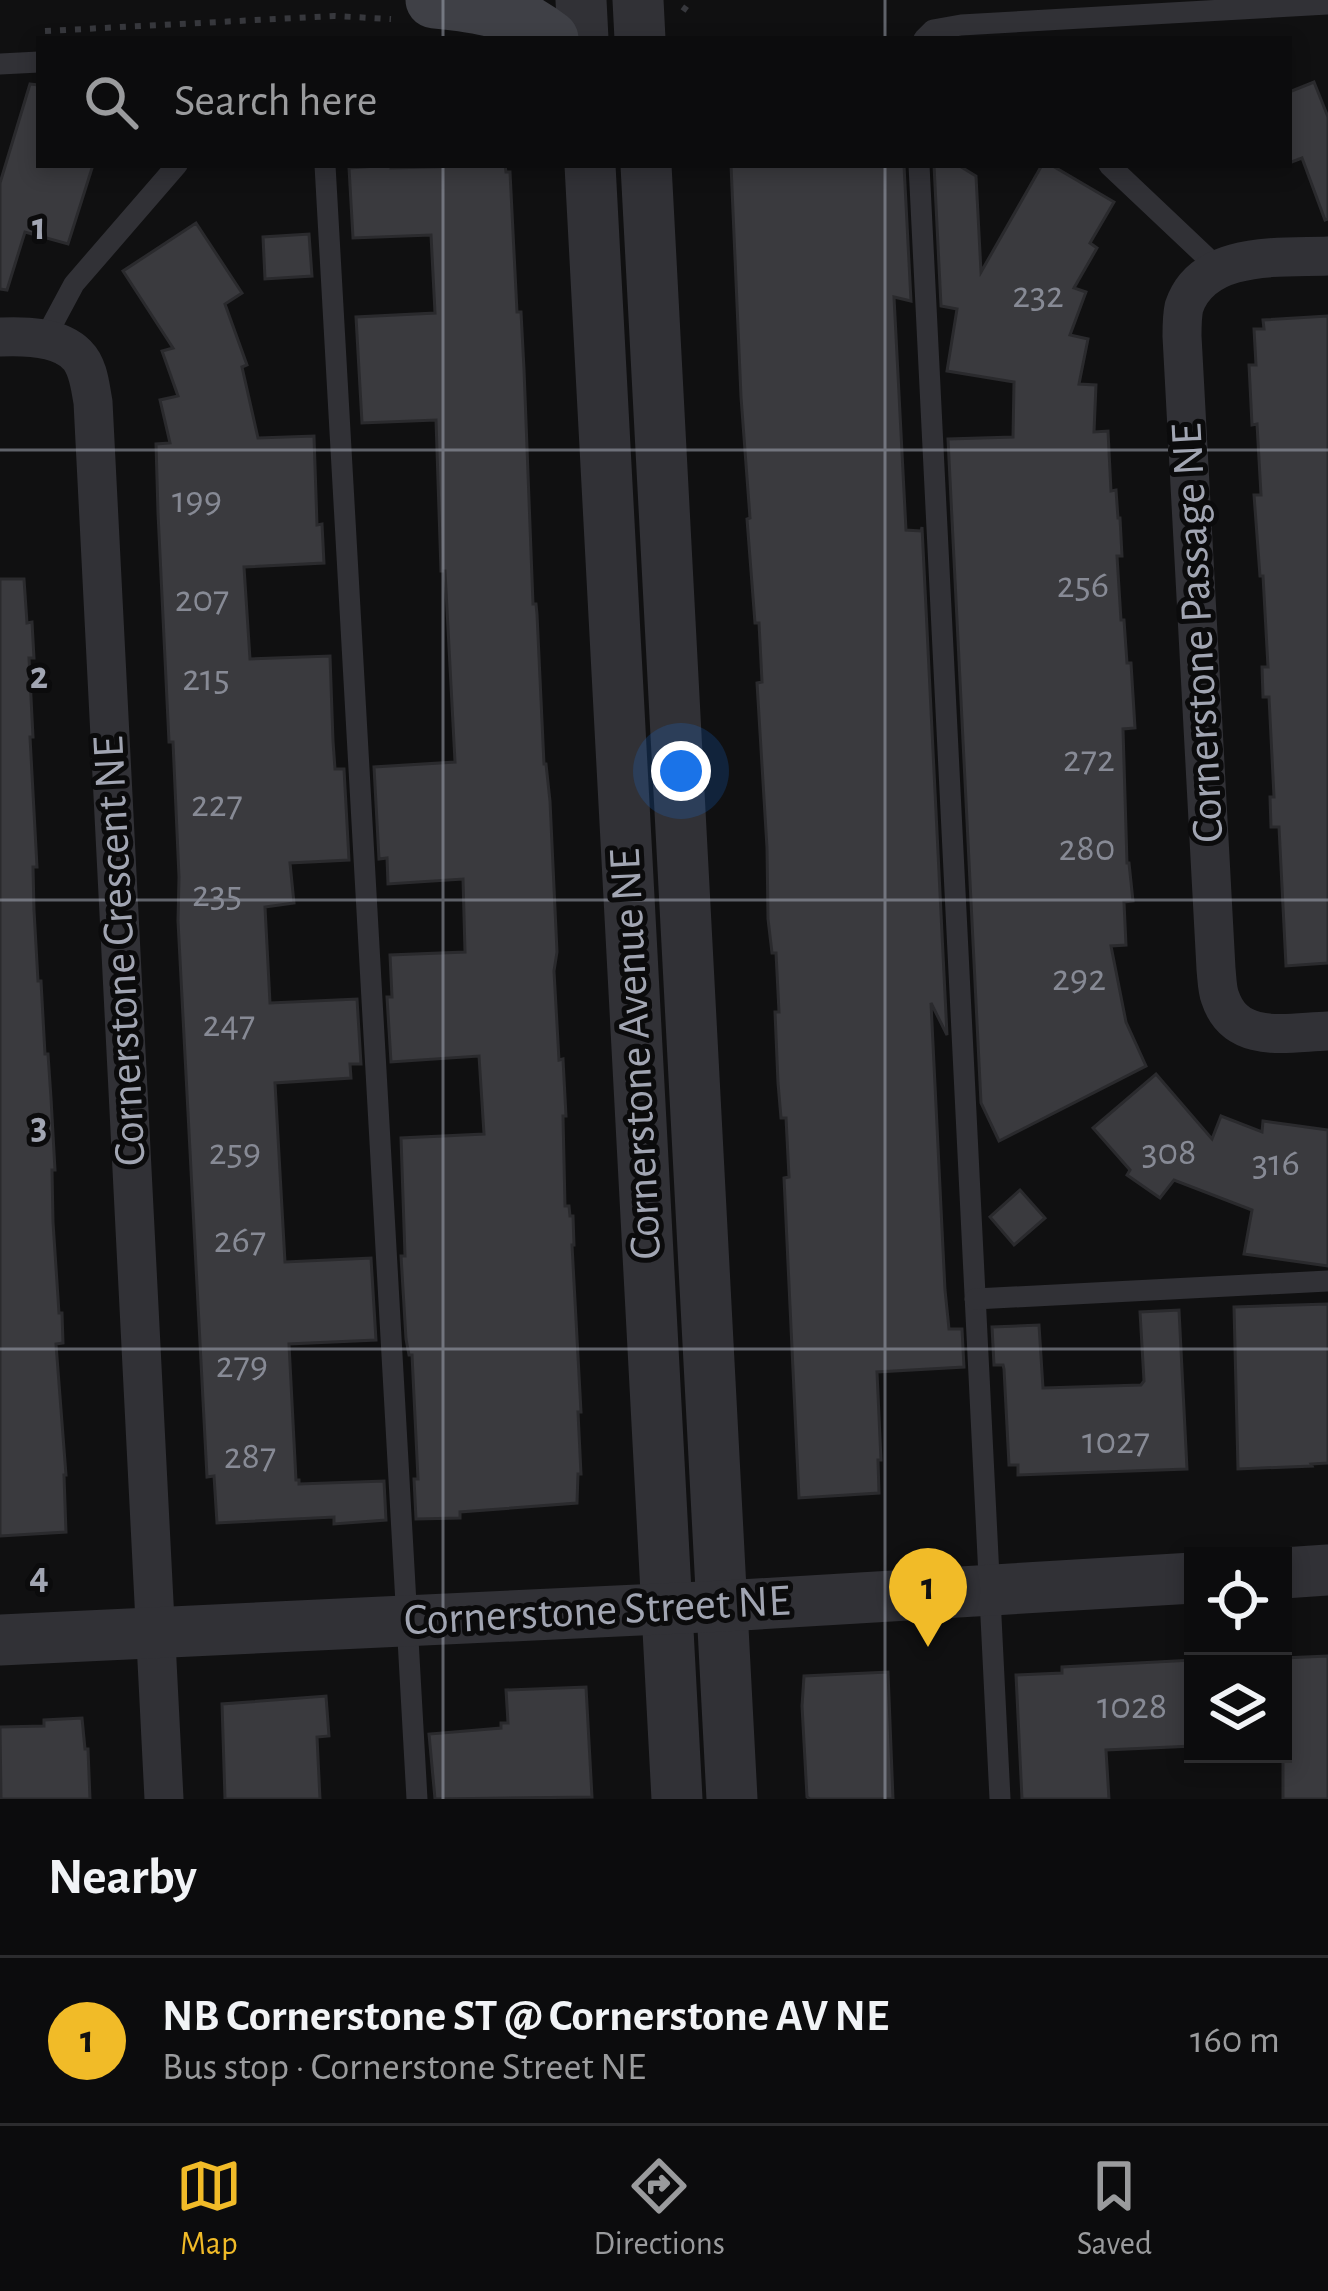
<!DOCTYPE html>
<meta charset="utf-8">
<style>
body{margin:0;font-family:"Alegreya Sans",sans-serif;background:#151516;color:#f1f3f6}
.controls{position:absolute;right:36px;bottom:36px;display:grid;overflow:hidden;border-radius:0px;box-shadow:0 6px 18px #0003}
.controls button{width:108px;height:108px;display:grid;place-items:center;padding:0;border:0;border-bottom:3px solid #2c2c2e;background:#0c0c0d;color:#f1f3f6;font:60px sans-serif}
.you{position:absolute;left:681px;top:771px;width:42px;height:42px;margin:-30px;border:9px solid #fff;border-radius:50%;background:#1a73e8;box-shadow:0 0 0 18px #1a73e833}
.badge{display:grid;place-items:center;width:78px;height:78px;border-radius:50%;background:#f1bb28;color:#111;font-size:39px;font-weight:700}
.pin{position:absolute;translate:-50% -99px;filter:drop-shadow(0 3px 6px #0008)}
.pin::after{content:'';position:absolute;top:63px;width:42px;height:36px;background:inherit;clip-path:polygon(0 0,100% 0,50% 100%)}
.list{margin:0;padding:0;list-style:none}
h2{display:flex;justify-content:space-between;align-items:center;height:156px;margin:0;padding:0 48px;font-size:51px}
h2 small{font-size:39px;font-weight:400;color:#9a9b9d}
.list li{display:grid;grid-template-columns:78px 1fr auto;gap:36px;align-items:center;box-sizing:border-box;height:168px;padding:0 48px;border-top:3px solid #2c2c2e}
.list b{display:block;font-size:45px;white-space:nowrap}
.list p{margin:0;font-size:39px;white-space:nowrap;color:#9a9b9d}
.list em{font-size:39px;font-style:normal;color:#9a9b9d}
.icon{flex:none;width:66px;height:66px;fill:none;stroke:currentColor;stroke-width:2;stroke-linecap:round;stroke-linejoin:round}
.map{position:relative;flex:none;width:1328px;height:1799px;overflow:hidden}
.search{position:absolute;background:#0c0c0d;box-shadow:0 6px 18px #0003;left:36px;right:36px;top:36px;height:132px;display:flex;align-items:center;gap:30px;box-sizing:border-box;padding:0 42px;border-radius:0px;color:#9a9b9d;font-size:45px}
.sheet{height:324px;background:#0c0c0d}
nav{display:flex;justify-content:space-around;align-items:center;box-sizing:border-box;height:168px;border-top:3px solid #2c2c2e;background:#0c0c0d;font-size:33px;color:#9a9b9d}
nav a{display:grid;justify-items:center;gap:6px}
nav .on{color:#f1bb28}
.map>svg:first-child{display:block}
</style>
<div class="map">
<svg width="1328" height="1799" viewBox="0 0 1328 1799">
<rect width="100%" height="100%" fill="#101011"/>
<g fill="#3a3a3e" stroke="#2a2a2d" stroke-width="3">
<polygon points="1314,82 1328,117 1328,219 1325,220 1302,158 1289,163 1289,92"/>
<polygon points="30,84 39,85 39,165 93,165 68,244 25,232 7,290 0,289 0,183"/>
<polygon points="391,165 391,168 505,165 506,172 510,172 517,312 521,312 524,369 533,604 536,604 537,614 544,764 546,764 550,801 557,952 554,971 559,1060 563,1059 566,1116 563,1116 565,1206 569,1206 570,1216 573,1216 574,1245 572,1245 581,1412 578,1412 581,1474 578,1474 577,1503 460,1512 460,1518 416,1519 414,1479 418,1479 412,1355 409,1355 406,1339 401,1256 405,1256 401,1138 484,1134 479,1056 391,1062 387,997 392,997 390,955 465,952 463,879 388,884 387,858 379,859 374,767 455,762 445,571 441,571 436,420 362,423 356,317 435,313 431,235 353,238 349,168"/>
<polygon points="731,165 904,165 911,301 894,297 906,530 921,531 922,527 947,1035 931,1003 945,1290 949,1329 962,1329 964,1367 877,1372 881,1460 878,1460 879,1493 799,1498 784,1178 789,1177 786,1118 781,1118 778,1083 775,1012 779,1012 776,953 772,953 768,919 767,848 757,683 762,682 759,623 755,623 747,519 750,518 741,397"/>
<polygon points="934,165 958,165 976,176 981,272 1042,165 1051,165 1114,202 1090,243 1097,248 1074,288 1086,292 1070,335 1088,339 1079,384 1096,385 1094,432 1108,431 1111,491 1116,490 1118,518 1120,518 1122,556 1117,556 1121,620 1124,620 1127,663 1131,663 1135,728 1123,729 1127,863 1129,863 1133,901 1124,902 1126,945 1111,946 1126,1022 1146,1066 999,1141 981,1103 948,439 1013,437 1014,382 947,371 957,309 941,306"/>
<polygon points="196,223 242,293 225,304 247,365 242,367 258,438 314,436 317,525 322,524 324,563 244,567 250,659 330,656 333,741 335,769 344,769 349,860 290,863 294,903 265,907 270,1003 357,999 361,1064 350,1064 351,1078 275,1083 285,1262 371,1258 376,1340 289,1344 296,1480 299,1480 299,1484 384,1481 386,1520 334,1524 334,1517 217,1523 214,1476 207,1477 178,921 179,877 173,742 169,742 158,513 156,444 170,443 160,400 178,396 162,351 173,348 123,271"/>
<polygon points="309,234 312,276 265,279 263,237"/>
<polygon points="1328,316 1328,963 1286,966 1279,827 1271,827 1270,797 1274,797 1269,697 1263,697 1262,667 1268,667 1263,576 1260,576 1254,495 1261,495 1257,424 1252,425 1249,365 1256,365 1254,329 1264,329 1263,320"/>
<polygon points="0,579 24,579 27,623 32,622 34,658 29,658 33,737 30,737 37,867 33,867 34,910 38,981 41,981 45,1054 48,1054 51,1098 55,1170 52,1170 53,1222 59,1313 62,1313 63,1343 56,1344 66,1475 64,1475 66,1532 0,1536"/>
<polygon points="1156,1074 1212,1139 1221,1116 1262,1132 1263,1121 1328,1130 1328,1266 1244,1254 1252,1210 1174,1180 1160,1198 1127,1175 1130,1170 1093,1128"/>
<polygon points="1020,1190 1045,1218 1014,1245 990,1217"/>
<polygon points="1328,1304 1328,1463 1311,1464 1312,1466 1238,1469 1234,1307"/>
<polygon points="1179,1310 1187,1469 1018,1475 1018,1465 1009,1465 1004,1369 1003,1365 994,1365 992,1327 1039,1325 1043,1388 1141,1385 1144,1381 1140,1312"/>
<polygon points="1328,1656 1328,1799 1283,1799 1283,1658"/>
<polygon points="1193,1660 1193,1746 1106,1750 1109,1799 1022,1799 1016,1675 1062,1673 1062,1667"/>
<polygon points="888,1672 893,1799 810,1799 807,1797 802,1706 804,1676"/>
<polygon points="586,1687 592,1797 435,1799 429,1734 501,1728 501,1723 508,1723 506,1690"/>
<polygon points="326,1696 329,1736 317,1737 320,1799 225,1799 222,1704"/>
<polygon points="82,1718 85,1749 88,1749 90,1799 1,1799 0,1727 44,1726 44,1720"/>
</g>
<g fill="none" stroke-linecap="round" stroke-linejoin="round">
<g stroke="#37383d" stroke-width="6" stroke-dasharray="6 9" stroke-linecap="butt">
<polyline points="683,11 691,0"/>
<polyline points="45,31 334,16 391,19"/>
</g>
<g stroke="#313136" stroke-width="21">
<polyline points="924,39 933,30 961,25 1328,4"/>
<polyline points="0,64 39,62"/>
<polyline points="325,165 417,1799"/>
<polyline points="919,165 1000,1799"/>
<polyline points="1109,165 1219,269"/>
<polyline points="44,340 74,284 177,165"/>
<polyline points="975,1299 1328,1281"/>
</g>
<g stroke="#313136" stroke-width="39">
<path d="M 1328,256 C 1281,258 1203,250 1184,307 C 1182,316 1182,327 1182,336 L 1216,969 C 1217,978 1217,989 1220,997 C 1236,1046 1289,1032 1328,1031"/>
<path d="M 0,337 C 24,336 59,336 77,355 C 89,367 90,387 93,402 L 164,1799"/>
</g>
<g stroke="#313136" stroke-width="51">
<polyline points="581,0 583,39"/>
<polyline points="638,0 640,39"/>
<polyline points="590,165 677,1799"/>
<polyline points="646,165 732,1799"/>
<polyline points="1283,1573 1328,1570"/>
<polyline points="0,1640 724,1606 1193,1578"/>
</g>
<path stroke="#3f4046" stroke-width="57" d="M 434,0 C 484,5 509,8 550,39"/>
</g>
<path fill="none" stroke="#a1a5b2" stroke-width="3" stroke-opacity="0.55" d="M 443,0 L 443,39M 885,0 L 885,39M 443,165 L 443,1799M 885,165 L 885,1799M 0,450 L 1328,450M 0,900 L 1328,900M 0,1349 L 1328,1349"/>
<g text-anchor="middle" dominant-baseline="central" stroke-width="10" stroke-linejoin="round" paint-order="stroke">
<g font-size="39" fill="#878a95">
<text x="1038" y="295">232</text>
<text x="197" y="500">199</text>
<text x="1083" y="585">256</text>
<text x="202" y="599">207</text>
<text x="206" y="678">215</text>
<text x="1089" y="759">272</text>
<text x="217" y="804">227</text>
<text x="1087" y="848">280</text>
<text x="217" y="894">235</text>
<text x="1079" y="978">292</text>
<text x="229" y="1024">247</text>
<text x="235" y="1152">259</text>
<text x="1169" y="1152">308</text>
<text x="1276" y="1163">316</text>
<text x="240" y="1240">267</text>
<text x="242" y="1365">279</text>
<text x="1116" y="1441">1027</text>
<text x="250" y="1456">287</text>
<text x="1132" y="1706">1028</text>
</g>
<g font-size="45" fill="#a1a5b2" stroke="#0b0b0c">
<text transform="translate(1198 633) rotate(-93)">Cornerstone Passage NE</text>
<text transform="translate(120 951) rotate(-93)">Cornerstone Crescent NE</text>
<text transform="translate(636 1054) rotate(-93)">Cornerstone Avenue NE</text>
<text transform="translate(597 1611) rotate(-3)">Cornerstone Street NE</text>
</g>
</g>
<g font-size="39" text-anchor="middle" font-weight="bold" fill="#a1a5b2" stroke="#0b0b0c" stroke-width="10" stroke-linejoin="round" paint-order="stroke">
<text x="39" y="239">1</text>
<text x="39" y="688">2</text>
<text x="39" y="1138">3</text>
<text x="39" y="1588">4</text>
</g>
</svg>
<div class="controls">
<button><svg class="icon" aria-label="locate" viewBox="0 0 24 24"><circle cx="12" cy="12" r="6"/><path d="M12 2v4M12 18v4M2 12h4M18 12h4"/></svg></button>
<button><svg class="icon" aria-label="layers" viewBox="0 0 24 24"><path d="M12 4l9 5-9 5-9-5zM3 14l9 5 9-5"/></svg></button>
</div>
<div class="you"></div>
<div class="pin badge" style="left:928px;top:1647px">1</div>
<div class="search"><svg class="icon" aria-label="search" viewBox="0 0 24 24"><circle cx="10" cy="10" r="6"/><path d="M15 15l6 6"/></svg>Search here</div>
</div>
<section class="sheet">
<h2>Nearby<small></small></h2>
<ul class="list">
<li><span class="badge">1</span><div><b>NB Cornerstone ST @ Cornerstone AV NE</b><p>Bus stop · Cornerstone Street NE</p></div><em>160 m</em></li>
</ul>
</section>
<nav>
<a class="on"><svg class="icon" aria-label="map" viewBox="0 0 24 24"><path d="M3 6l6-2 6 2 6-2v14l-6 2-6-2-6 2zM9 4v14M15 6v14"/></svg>Map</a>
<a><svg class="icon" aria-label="directions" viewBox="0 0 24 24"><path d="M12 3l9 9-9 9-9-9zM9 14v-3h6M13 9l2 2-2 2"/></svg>Directions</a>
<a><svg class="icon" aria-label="saved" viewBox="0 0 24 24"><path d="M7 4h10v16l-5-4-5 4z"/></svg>Saved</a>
</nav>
